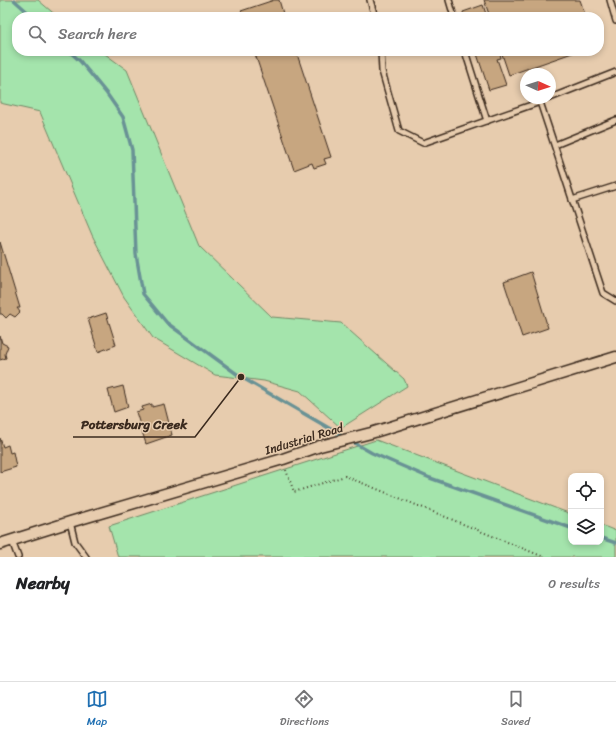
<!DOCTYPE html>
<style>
body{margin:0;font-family:Sriracha,sans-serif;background:#f6f6f6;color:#202124}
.controls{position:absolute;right:12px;bottom:12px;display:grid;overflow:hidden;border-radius:8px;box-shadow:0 2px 6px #0003}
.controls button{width:36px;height:36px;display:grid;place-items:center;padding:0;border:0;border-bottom:1px solid #e0e0e0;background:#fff;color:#202124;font:20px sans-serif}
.compass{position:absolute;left:520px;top:68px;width:36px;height:36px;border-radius:50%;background:#fff;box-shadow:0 2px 6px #0003;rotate:93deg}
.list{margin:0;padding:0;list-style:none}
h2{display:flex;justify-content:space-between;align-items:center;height:52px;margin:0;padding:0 16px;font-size:17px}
h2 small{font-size:13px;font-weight:400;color:#757577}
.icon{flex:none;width:22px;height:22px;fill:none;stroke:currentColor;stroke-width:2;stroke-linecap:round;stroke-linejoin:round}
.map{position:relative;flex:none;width:616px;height:557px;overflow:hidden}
.search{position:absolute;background:#fff;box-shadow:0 2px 6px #0003;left:12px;right:12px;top:12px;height:44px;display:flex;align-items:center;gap:10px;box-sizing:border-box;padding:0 14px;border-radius:16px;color:#757577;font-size:15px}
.sheet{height:124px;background:#fff}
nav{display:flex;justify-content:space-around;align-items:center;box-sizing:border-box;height:56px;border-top:1px solid #e0e0e0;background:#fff;font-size:11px;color:#757577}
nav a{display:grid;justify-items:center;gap:2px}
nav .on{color:#1f6fb2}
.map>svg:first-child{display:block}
</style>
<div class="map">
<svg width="616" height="557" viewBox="0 0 616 557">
<rect width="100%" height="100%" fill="#e7ccae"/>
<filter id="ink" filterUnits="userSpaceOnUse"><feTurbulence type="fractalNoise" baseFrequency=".025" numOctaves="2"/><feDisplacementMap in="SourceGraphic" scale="8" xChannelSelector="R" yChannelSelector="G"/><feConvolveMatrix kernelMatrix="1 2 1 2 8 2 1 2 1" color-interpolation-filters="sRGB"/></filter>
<g filter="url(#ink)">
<g fill="#a4e4ac" stroke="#708765">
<polygon points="0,0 38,0 58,17 17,17 17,51 101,51 127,70 199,246 272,317 341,323 404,379 407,386 341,428 300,391 264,381 215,375 153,338 124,297 92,235 40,112 0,103"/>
<polygon points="376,440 571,514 571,542 601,542 601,525 616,531 616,557 118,557 109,526"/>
</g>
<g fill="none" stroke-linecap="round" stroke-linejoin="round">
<g stroke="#699295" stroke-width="3.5">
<polyline points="14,0 33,17"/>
<polyline points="69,51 80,61 107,94 123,117 132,150 136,254 143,294 167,323 241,377 346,438"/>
<polyline points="351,441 372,453 430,478 571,528"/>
<polyline points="601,538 616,543"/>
</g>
</g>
<g fill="#c7a680" stroke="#3b2a1e">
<polygon points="274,0 279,0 284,17 243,17 241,11"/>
<polygon points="484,0 580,0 586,17 490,17"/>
<polygon points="483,5 487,17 464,17 463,12"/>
<polygon points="254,51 296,51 331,157 324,159 326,164 314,168 312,163 294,170"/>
<polygon points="476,51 499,51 501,58 497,59 506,85 489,90"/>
<polygon points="501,51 578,51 509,75"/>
<polygon points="0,242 20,308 17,308 20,312 15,317 10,314 6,318 2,314 0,314"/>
<polygon points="531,272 548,328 522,337 504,282"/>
<polygon points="106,313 116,345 98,352 88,319"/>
<polygon points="0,336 2,343 8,346 5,354 6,358 0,360"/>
<polygon points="123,386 128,407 114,412 108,390"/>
<polygon points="152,404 152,407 164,404 172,435 146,444 136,412 143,410 142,407"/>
<polygon points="0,438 3,447 8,445 10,453 13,452 16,467 0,472"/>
</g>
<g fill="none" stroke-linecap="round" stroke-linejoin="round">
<defs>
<g id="lane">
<polyline points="370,0 375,17"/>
<polyline points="449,0 454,17"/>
<polyline points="610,0 616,21"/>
<polyline points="381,51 382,71 399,131 423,143 540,102 603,293 616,301"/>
<polyline points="465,51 487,121"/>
<polyline points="550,98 616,72"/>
<polyline points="555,145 616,120"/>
<polyline points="572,200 616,186"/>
<polyline points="70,522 75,542 86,557"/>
<polyline points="12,541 18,557"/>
</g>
<polyline id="street" points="0,544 70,522 283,459 320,446 371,433 616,357"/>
</defs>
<use href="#lane" stroke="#3b2a1e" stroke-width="8"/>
<use href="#street" stroke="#3b2a1e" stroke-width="13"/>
<polyline stroke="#3b2a1e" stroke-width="2" stroke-dasharray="1 3" stroke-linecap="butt" points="286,470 294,492 345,476 544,557"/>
<use href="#lane" stroke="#e7ccae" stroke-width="5"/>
<use href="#street" stroke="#e7ccae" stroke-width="10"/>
</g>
</g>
<g text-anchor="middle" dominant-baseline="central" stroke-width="3" stroke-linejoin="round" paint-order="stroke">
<g font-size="12" fill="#3b2a1e" stroke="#e7ccae">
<text transform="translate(304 439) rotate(-17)">Industrial Road</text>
</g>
</g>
<path fill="none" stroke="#3b2a1e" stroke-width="1.5" d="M241 377L195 437H73"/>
<circle fill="#3b2a1e" stroke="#e7ccae" stroke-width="1.5" cx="241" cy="377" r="4"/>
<g font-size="13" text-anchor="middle" font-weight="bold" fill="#3b2a1e" stroke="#e7ccae" stroke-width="3" stroke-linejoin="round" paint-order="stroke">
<text x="134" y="429">Pottersburg Creek</text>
</g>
</svg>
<div class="controls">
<button><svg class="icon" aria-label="locate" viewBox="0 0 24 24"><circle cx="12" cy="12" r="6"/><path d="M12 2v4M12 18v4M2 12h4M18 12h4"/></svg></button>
<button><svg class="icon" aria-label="layers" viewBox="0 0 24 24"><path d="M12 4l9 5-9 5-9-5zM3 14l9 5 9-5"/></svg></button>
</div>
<svg class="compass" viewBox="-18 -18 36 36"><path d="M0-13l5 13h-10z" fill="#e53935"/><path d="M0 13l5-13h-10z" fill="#757577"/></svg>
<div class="search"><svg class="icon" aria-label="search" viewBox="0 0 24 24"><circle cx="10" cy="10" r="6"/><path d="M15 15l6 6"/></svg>Search here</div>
</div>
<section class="sheet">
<h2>Nearby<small>0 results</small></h2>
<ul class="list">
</ul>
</section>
<nav>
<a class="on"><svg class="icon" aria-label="map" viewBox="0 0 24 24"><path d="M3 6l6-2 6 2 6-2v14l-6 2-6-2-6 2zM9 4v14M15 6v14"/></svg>Map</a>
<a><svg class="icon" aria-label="directions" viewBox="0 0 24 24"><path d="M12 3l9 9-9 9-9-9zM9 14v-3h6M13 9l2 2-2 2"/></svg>Directions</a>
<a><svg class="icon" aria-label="saved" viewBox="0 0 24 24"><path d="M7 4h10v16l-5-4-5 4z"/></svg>Saved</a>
</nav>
